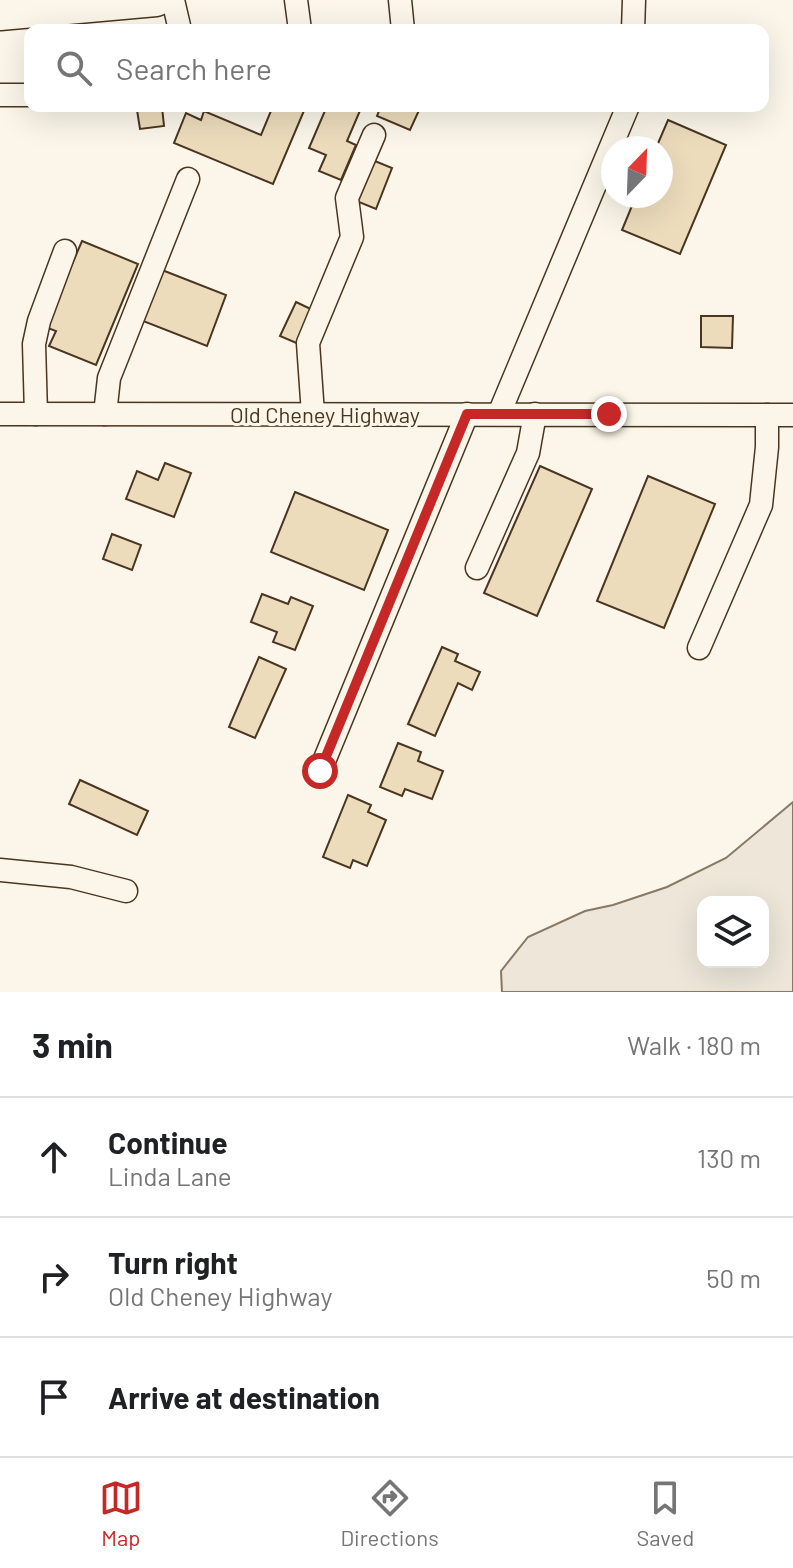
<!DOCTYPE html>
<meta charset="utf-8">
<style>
body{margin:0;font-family:Barlow,sans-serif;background:#f2f2f2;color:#202124}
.controls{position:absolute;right:24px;bottom:24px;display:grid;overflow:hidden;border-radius:16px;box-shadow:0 8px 32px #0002}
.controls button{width:72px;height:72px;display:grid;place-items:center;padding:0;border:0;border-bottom:2px solid #e0e0e0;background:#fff;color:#202124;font:40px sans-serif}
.compass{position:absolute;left:601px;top:136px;width:72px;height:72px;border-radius:50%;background:#fff;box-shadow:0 8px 32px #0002;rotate:23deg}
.stop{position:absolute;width:24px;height:24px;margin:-18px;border:6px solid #c62828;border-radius:50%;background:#fff}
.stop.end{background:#c62828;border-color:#fff;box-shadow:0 2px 8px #0008}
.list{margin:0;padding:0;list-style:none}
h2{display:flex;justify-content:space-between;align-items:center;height:104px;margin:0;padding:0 32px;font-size:34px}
h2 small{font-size:26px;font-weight:400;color:#757577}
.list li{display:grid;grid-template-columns:52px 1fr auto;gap:24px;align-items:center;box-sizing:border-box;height:120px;padding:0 32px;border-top:2px solid #e0e0e0}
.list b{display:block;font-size:30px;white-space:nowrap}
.list p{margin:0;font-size:26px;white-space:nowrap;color:#757577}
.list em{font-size:26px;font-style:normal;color:#757577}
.icon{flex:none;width:44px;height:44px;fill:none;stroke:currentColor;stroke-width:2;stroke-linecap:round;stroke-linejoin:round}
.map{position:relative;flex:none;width:793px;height:992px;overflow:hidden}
.search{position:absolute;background:#fff;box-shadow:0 8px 32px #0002;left:24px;right:24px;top:24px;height:88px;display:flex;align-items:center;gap:20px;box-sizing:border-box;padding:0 28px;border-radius:16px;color:#757577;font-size:30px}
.sheet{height:464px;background:#fff}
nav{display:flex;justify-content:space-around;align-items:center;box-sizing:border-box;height:112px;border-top:2px solid #e0e0e0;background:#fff;font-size:22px;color:#757577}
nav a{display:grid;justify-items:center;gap:4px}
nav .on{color:#c62828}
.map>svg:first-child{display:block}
</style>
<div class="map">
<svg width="793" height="992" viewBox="0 0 793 992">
<rect width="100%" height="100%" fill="#fbf6e9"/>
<path fill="#ede6d9" stroke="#887966" stroke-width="2" fill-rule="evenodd" d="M 793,802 L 793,992 L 502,992 L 501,971 L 528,937 L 585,911 L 613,905 L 667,887 L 726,858 ZM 703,902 L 763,902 L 763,962 L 703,962 Z"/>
<g fill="#ecdcbc" stroke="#4a3520" stroke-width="2">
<polygon points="273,106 306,106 273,184 174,143 186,113 201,120 204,111 261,135"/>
<polygon points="327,106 362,106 347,141 356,145 341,180 319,171 326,155 309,148"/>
<polygon points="381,106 421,106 410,130 377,116"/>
<polygon points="162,107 164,126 140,129 137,110"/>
<polygon points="668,120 726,145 680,254 622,230 636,196 661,196 661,148 656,148"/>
<polygon points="370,159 392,168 376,209 354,200"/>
<polygon points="82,241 138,264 96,365 49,346 56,331 45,327"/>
<polygon points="162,270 226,295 207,346 143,321"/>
<polygon points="296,302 317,312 301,345 280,336"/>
<polygon points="701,316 733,316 732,348 701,347"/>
<polygon points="165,463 191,473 174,517 126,499 137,471 158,480"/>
<polygon points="540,466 592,489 537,616 484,593"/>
<polygon points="648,476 715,504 664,628 597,601"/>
<polygon points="295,492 388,530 364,590 271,552"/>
<polygon points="112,534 141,545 132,570 103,559"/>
<polygon points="262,594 288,604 291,597 313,606 295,650 273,642 277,632 251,622"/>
<polygon points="442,647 458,654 455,661 480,672 472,690 458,683 435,736 408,724"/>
<polygon points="259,657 286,669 255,738 229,727"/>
<polygon points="398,743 421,752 418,761 443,771 432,799 405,789 402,796 380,787"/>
<polygon points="80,780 148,811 137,835 69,804"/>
<polygon points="348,795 371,805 368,812 386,820 367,866 353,860 350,868 323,857"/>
</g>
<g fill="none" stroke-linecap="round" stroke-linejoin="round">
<defs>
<g id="minor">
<polyline points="173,0 180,30"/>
<polyline points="296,0 300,30"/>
<polyline points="400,0 403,30"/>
<polyline points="633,30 634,0"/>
<polyline points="0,95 30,95"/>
<polyline points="0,414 793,415"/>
<polyline points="36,414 34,344 39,321 65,251"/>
<polyline points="105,414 109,378 188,179"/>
<polyline points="313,414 308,343 352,237 347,198 374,135"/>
<polyline points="499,414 628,106"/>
<polyline points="477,568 528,453 535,414"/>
<polyline points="699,648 761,505 767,447 767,415"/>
<polyline points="320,771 467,414"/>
<polyline points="0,870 71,877 126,891"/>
</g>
<polyline id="highway" points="0,14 156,0"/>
</defs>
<use href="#minor" stroke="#4a3520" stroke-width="25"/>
<use href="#highway" stroke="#4a3520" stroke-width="35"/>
<use href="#minor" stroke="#fbf6e9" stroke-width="22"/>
<use href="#highway" stroke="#fbf6e9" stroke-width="32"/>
</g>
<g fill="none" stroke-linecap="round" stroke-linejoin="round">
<polyline stroke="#c62828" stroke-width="10" points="320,771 467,414 609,414"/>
</g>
<g text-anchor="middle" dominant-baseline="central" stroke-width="6" stroke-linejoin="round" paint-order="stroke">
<g font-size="22" fill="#4a3520" stroke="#fbf6e9">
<text x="325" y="414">Old Cheney Highway</text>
</g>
</g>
</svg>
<div class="controls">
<button><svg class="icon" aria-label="layers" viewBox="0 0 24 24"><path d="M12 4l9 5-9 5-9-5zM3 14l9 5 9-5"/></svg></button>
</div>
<svg class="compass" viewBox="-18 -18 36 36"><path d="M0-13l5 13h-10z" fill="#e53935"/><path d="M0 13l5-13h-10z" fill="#757577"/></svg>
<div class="stop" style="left:320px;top:771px"></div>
<div class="stop end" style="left:609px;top:414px"></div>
<div class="search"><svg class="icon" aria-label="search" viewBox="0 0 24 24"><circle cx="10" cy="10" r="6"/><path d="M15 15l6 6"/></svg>Search here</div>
</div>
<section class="sheet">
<h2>3 min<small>Walk · 180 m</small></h2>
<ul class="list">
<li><svg class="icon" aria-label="ahead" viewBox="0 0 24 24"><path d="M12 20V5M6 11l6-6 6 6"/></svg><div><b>Continue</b><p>Linda Lane</p></div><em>130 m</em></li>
<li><svg class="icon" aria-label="right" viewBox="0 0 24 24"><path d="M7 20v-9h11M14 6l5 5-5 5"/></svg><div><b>Turn right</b><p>Old Cheney Highway</p></div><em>50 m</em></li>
<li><svg class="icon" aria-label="arrive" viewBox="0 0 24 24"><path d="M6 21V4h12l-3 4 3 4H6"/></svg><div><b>Arrive at destination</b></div></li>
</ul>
</section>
<nav>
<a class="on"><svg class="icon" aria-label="map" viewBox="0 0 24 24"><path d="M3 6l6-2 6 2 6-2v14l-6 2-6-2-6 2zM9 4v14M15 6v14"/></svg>Map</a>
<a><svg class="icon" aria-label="directions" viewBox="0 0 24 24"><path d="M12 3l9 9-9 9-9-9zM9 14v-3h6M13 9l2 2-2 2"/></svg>Directions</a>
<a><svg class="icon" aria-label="saved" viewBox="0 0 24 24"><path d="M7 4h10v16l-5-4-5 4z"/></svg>Saved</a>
</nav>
